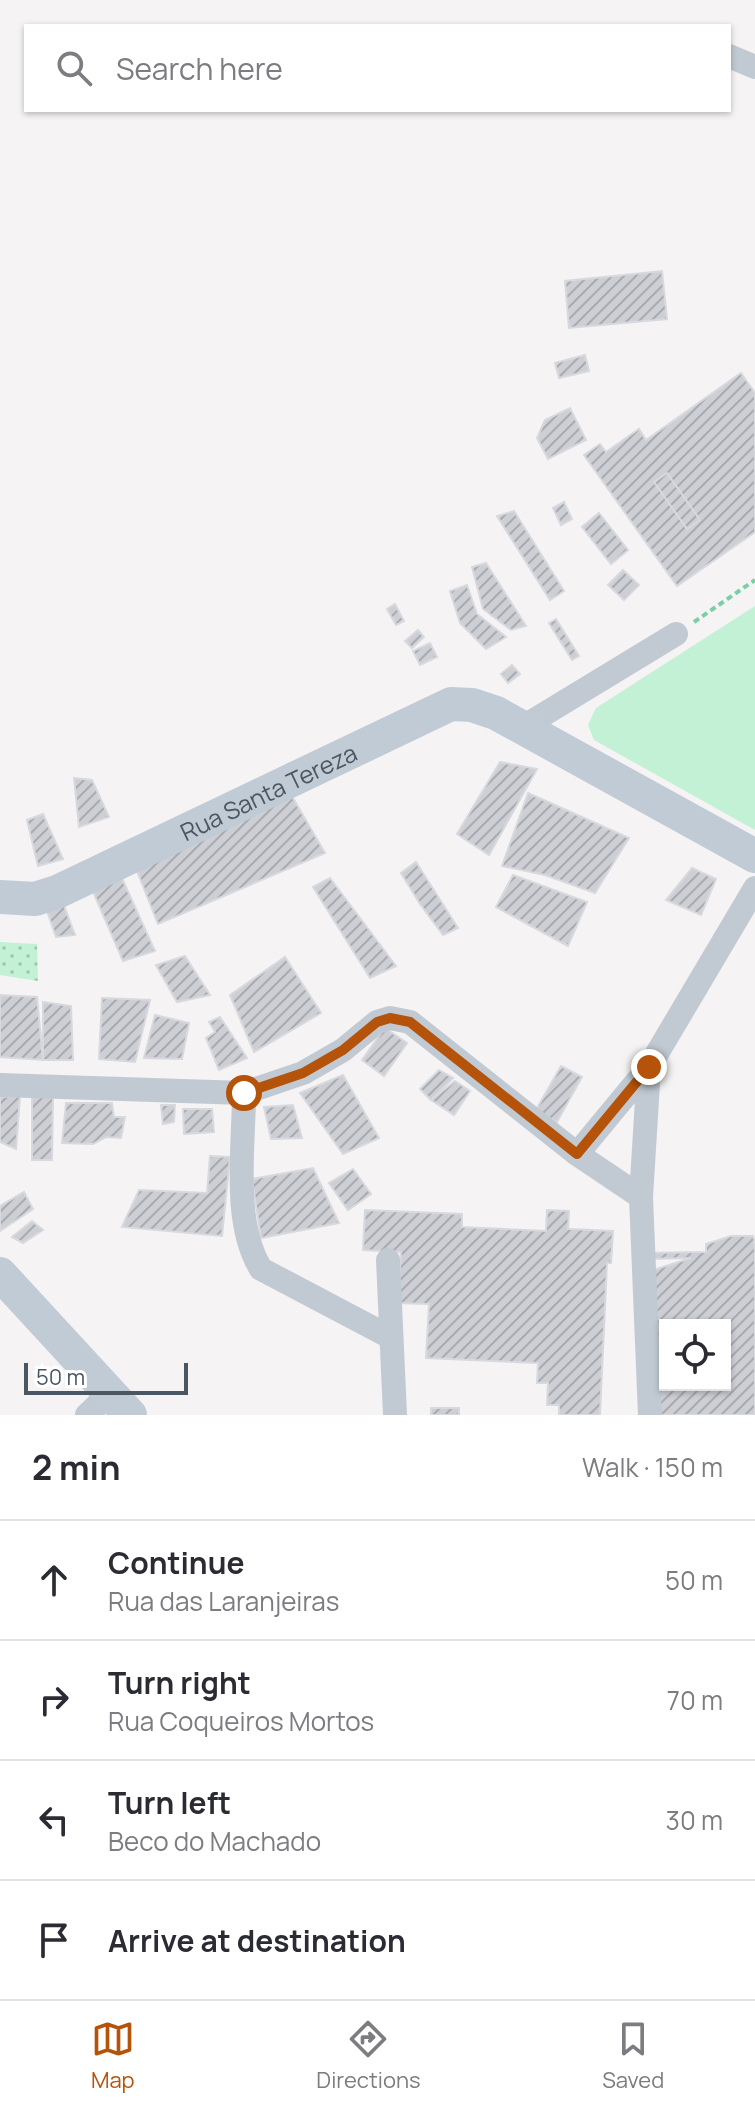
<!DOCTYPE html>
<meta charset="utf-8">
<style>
body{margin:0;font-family:Manrope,sans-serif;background:#f2f2f3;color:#2b2b33}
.controls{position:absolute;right:24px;bottom:24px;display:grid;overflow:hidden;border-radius:0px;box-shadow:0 2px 6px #0004}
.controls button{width:72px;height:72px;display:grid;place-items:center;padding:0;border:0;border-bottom:2px solid #e1e1e2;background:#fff;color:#2b2b33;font:40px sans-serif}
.scale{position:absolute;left:24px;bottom:20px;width:164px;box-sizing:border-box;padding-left:8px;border:4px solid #4a5661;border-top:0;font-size:22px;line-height:28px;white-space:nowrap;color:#4a5661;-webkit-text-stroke:6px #fff;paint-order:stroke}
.stop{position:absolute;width:24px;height:24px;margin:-18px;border:6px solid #b45309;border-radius:50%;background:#fff}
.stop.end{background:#b45309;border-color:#fff;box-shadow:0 2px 8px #0008}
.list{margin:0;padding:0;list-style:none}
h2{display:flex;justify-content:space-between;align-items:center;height:104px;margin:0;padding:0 32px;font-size:34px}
h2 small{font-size:26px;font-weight:400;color:#7c7c81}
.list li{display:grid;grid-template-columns:52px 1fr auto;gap:24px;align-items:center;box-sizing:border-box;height:120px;padding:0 32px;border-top:2px solid #e1e1e2}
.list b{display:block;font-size:30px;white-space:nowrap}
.list p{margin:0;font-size:26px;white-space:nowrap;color:#7c7c81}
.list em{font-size:26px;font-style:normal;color:#7c7c81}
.icon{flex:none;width:44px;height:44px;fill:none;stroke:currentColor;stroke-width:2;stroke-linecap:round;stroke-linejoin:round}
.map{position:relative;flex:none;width:755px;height:1415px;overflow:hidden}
.search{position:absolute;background:#fff;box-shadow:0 2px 6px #0004;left:24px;right:24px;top:24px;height:88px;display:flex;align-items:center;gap:20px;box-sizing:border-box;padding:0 28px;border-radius:0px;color:#7c7c81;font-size:30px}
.sheet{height:584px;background:#fff}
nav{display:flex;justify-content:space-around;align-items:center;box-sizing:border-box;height:112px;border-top:2px solid #e1e1e2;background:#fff;font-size:22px;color:#7c7c81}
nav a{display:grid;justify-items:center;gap:4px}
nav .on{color:#b45309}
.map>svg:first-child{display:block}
</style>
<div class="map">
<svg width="755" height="1415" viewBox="0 0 755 1415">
<defs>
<pattern id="grass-dots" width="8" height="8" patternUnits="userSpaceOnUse" patternTransform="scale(2)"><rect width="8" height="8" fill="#c3f1d5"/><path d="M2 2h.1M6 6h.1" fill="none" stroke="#a0c6b0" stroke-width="1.8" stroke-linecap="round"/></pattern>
<pattern id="building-hatch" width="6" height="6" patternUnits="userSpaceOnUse" patternTransform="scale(2)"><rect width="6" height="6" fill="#cdcfd5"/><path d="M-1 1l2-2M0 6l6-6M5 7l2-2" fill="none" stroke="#a8abb0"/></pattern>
</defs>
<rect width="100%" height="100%" fill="#f5f3f3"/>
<polygon fill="url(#grass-dots)" points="0,942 37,944 38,981 0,975"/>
<polygon fill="#c3f1d5" points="755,606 755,830 594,740 588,725 596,708"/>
<g fill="url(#building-hatch)" stroke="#d7d9de" stroke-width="2" fill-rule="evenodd">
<polygon points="662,271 667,319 569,328 565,281"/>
<polygon points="585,355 589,371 559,378 555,363"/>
<polygon points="741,373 755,393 755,532 677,586 584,455 600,444 606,452 639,429 646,440"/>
<polygon points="570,408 586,440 548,459 537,438 545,420"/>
<polygon points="667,473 700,520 687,529 654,482"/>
<polygon points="564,502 572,519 561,525 553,508"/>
<polygon points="514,511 564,591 550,600 497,516"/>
<polygon points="599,513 628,550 611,564 582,527"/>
<polygon points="486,563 526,626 511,630 483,609 472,567"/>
<polygon points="623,570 639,585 624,600 608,585"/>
<polygon points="467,585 477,614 506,637 486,649 460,623 450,591"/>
<polygon points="395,604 404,621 396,625 387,609"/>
<polygon points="556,619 579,656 572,660 549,623"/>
<polygon points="418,630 424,637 412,648 405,641"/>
<polygon points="430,643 437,657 420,665 413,651"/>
<polygon points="512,665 520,674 508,683 501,674"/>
<polygon points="500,762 537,769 489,855 457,834"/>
<polygon points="74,778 92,780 109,817 79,827"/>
<polygon points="289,791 325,853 158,924 135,866"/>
<polygon points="528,793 629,838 595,893 545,875 502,866"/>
<polygon points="43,814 63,859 38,866 27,820"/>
<polygon points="416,862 458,928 443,935 420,904 401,873"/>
<polygon points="692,868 716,879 701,915 666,900"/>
<polygon points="120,874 155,951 123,961 91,887"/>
<polygon points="513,875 587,902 568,946 496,907"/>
<polygon points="330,878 396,966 370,978 313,887"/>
<polygon points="63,903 75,935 56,937 47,911"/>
<polygon points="185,956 210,995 177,1002 156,965"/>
<polygon points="285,957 321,1013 254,1052 230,995"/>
<polygon points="0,995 37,997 43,1060 0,1057"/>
<polygon points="102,998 150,1000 135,1062 99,1059"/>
<polygon points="43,1002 71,1006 73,1060 43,1060"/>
<polygon points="155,1015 189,1023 182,1059 144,1058"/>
<polygon points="220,1017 247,1058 219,1070 206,1038 215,1032 209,1022"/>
<polygon points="385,1028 407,1043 384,1076 362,1060"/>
<polygon points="561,1066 582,1077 557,1122 536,1110"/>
<polygon points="439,1070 453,1078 431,1100 420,1089"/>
<polygon points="343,1075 379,1138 343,1154 300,1093"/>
<polygon points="455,1081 470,1091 454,1115 431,1100"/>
<polygon points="20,1096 16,1149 0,1142 0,1097"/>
<polygon points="53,1096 52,1160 32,1160 32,1098"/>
<polygon points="66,1103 112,1103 114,1117 125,1117 121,1138 106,1137 93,1144 62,1143"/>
<polygon points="161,1105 175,1105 174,1122 163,1124"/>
<polygon points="293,1105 302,1138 271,1139 264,1107"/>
<polygon points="183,1109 212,1109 214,1132 184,1134"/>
<polygon points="210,1156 230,1157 222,1236 122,1227 139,1190 207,1193"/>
<polygon points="313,1168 339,1223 261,1238 252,1179"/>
<polygon points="353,1169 371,1194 348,1210 329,1183"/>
<polygon points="24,1192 33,1209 0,1231 0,1206"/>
<polygon points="365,1210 462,1214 462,1227 546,1231 547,1210 569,1211 568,1229 613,1231 611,1263 607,1263 600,1415 559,1415 559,1405 547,1405 548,1383 537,1383 538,1363 426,1358 429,1304 398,1303 401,1252 363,1250"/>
<polygon points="32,1221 43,1230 23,1243 12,1237"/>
<path d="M 731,1236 L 753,1236 L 755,1242 L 755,1415 L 652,1415 L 650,1271 L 691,1258 L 647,1259 L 645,1253 L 706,1252 L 706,1244 ZM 665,1325 L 725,1325 L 725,1385 L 665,1385 Z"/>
<rect x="431" y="1408" width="28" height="7"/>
</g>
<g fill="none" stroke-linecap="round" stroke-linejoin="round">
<polyline stroke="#7ad0a6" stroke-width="4" stroke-dasharray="6 4" stroke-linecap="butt" points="694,622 755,580"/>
<g stroke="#c1cad2" stroke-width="24">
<polyline points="729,56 755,67"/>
<polyline points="523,727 676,634"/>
<polyline points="649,1067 641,1197 650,1415"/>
<polyline points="0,1085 244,1093 303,1073 343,1050 377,1022 390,1018 410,1022 577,1154 641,1197"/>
<path d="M 244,1093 C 244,1147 232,1223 261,1269 L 390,1337"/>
<polyline points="577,1154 649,1067 755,888"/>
<polyline points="388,1260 395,1415"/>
<polyline points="87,1415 109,1394"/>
</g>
<g stroke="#c1cbd6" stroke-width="34">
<path id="s1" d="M 0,897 L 35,899 L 57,892 L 451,704 L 472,705 L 496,713 L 755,856"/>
<polyline points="0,1274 130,1415"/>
</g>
</g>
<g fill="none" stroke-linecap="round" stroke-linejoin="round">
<polyline stroke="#b45309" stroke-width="10" points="244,1093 303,1073 343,1050 377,1022 390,1018 410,1022 577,1154 649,1067"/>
</g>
<g text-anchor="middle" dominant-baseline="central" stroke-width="6" stroke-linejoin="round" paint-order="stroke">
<g font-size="24" fill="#4a5661" stroke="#fff">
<text stroke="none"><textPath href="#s1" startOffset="292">Rua Santa Tereza</textPath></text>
</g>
</g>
</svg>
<div class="controls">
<button><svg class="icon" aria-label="locate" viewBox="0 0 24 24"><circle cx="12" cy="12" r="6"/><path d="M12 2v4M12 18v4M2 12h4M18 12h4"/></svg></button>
</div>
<div class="scale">50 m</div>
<div class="stop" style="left:244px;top:1093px"></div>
<div class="stop end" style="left:649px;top:1067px"></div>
<div class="search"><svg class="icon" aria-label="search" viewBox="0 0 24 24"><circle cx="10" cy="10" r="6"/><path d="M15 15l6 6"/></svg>Search here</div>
</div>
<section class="sheet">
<h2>2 min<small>Walk · 150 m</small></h2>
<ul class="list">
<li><svg class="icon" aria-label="ahead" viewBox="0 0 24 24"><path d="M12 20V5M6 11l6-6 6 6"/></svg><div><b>Continue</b><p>Rua das Laranjeiras</p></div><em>50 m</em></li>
<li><svg class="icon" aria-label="right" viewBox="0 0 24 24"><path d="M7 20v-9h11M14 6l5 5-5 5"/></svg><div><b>Turn right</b><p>Rua Coqueiros Mortos</p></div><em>70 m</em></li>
<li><svg class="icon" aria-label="left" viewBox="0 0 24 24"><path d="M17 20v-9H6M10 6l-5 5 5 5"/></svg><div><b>Turn left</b><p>Beco do Machado</p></div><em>30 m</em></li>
<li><svg class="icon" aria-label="arrive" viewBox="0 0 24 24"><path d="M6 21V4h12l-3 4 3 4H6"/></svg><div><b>Arrive at destination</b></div></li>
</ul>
</section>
<nav>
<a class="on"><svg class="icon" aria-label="map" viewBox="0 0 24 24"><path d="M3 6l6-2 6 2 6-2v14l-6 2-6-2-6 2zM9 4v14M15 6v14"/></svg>Map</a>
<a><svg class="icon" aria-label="directions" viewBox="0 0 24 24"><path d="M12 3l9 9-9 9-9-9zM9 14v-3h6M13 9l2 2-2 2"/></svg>Directions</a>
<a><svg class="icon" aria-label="saved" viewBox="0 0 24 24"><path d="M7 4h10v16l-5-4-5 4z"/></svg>Saved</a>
</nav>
